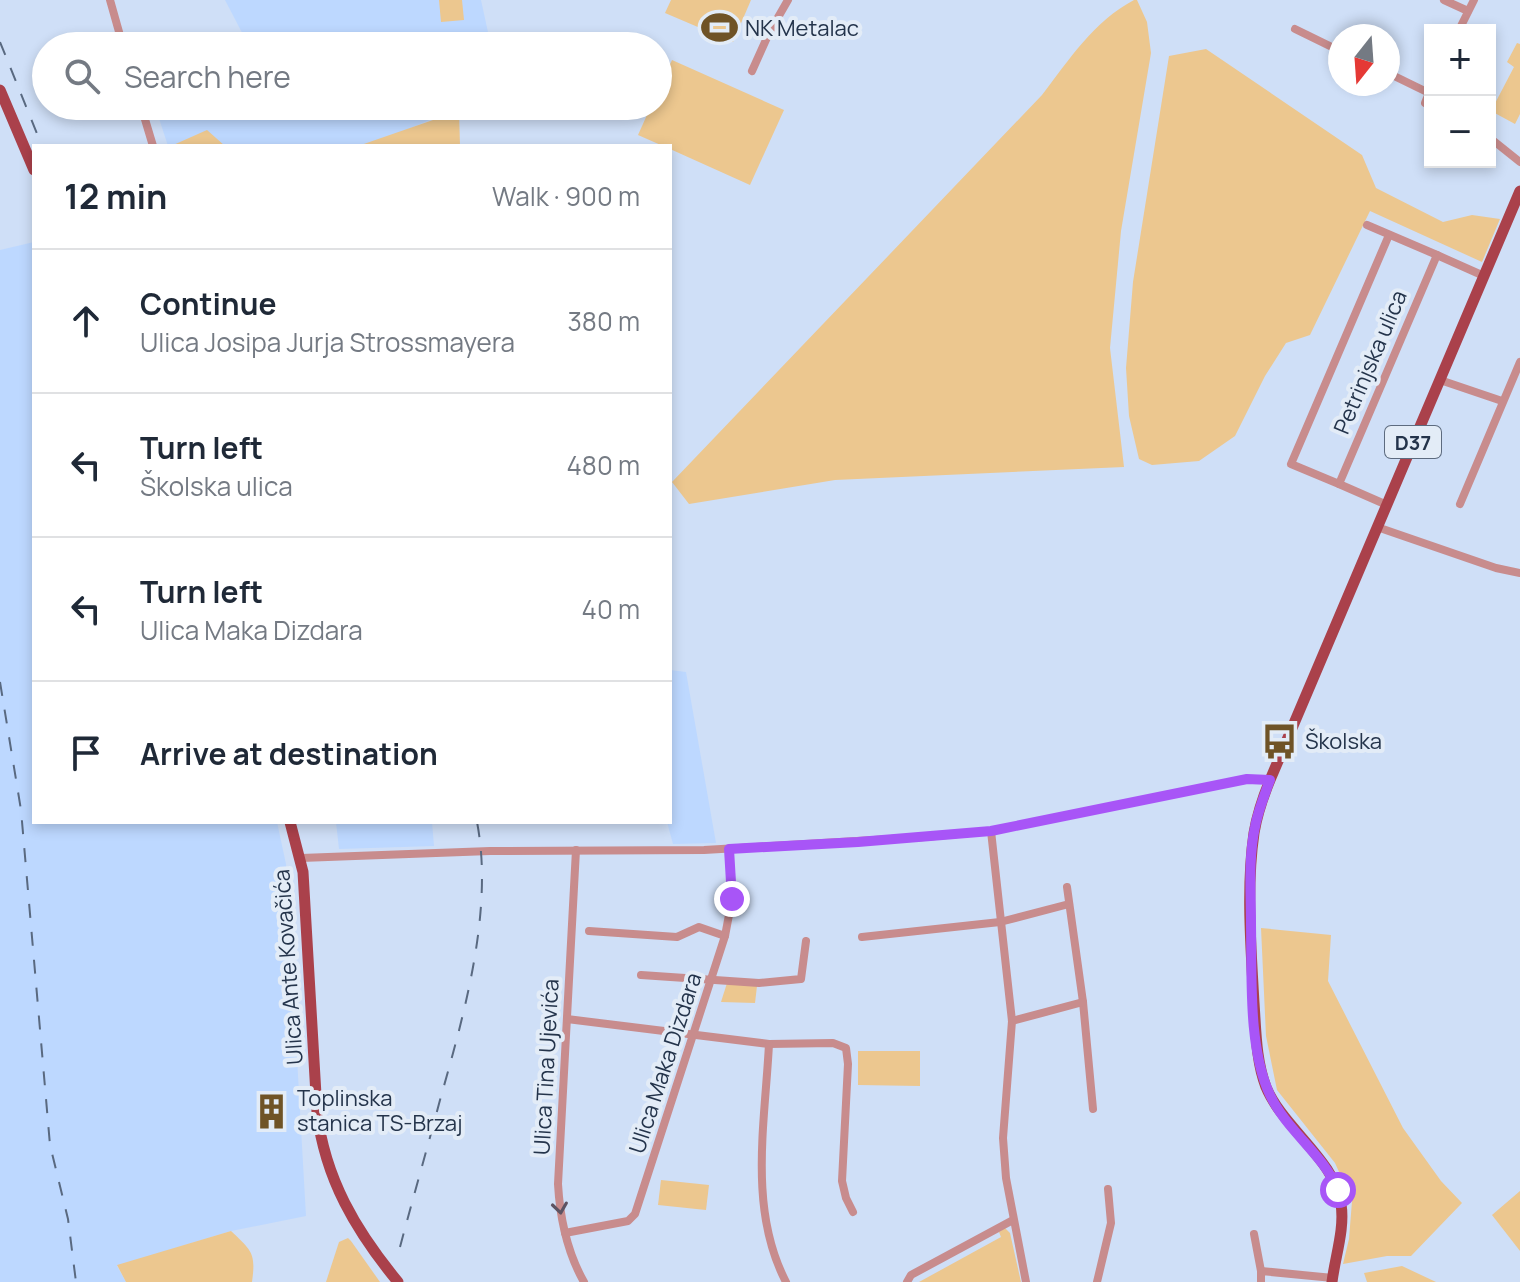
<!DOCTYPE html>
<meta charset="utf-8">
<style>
body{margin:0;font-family:Manrope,sans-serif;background:#f6f6f7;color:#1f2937}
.controls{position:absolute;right:24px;top:24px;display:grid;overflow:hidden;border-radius:0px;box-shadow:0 4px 12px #0003}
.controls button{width:72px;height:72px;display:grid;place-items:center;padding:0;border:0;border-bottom:2px solid #e0e1e3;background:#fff;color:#1f2937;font:40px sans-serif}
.compass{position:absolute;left:1328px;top:24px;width:72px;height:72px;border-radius:50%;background:#fff;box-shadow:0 4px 12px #0003;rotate:197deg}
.stop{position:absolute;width:24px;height:24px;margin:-18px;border:6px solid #a855f7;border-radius:50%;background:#fff}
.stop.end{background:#a855f7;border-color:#fff;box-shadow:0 2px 8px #0008}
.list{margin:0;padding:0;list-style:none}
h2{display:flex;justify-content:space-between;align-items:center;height:104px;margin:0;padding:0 32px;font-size:34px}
h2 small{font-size:26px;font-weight:400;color:#747a83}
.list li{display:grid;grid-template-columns:52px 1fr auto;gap:24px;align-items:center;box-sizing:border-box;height:144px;padding:0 32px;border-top:2px solid #e0e1e3}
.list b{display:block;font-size:30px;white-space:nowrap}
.list p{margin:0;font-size:26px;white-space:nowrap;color:#747a83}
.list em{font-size:26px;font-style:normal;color:#747a83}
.icon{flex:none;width:44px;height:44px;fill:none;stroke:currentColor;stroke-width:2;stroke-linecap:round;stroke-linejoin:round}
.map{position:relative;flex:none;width:1520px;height:1282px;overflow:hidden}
.search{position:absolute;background:#fff;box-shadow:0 4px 12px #0003;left:32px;top:32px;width:640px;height:88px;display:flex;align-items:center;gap:20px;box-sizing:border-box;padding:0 28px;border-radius:44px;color:#747a83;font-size:30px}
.panel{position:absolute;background:#fff;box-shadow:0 4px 12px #0003;left:32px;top:144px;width:640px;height:680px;border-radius:0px}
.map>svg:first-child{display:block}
</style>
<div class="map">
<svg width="1520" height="1282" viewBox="0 0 1520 1282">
<rect width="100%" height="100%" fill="#cfdff7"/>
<g fill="#bdd8ff">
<polygon points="225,0 481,0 491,46 249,46"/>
<polygon points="155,106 464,106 367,146 168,146"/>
<polygon points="34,242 34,822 277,822 286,864 306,1216 231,1231 117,1266 126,1282 0,1282 0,250"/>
<polygon points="670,670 686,672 716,843 673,844 667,822 670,822"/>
<polygon points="336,822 432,822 434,846 339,849"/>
</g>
<g fill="#ecc78f">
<polygon points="439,0 462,0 464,20 441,22"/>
<polygon points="671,0 751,0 733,42 665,13"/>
<path d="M 1134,0 L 1137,0 L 1147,22 L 1151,53 L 1121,231 L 1110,348 L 1124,467 L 835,480 L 689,504 L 672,482 L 1042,95 C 1069,60 1094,21 1134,0 Z"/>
<polygon points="1517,43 1520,44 1520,114 1515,124 1491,111 1514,67 1507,62"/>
<polygon points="1206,49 1362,155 1376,188 1443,222 1472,215 1500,219 1482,262 1370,211 1310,335 1286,343 1265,376 1235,436 1199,461 1152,465 1139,459 1129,416 1126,368 1133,282 1169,56"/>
<polygon points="672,60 784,110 750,185 670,149 670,146 663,146 638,135 651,106 658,106 658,91"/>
<polygon points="459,111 460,146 358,146"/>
<polygon points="207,130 225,146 171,146"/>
<polygon points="1261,928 1331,935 1328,981 1403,1128 1441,1181 1462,1203 1411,1256 1387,1256 1343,1264 1349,1239 1352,1201 1335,1163 1277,1090 1266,1036"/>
<polygon points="727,983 757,986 755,1003 721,1002"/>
<polygon points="858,1051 920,1051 920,1086 858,1085"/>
<polygon points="661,1180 709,1185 706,1210 658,1205"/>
<polygon points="1520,1191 1520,1251 1492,1215"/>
<polygon points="1005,1228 1010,1233 1021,1282 919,1282 1001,1237 999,1232"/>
<path d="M 231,1231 C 252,1251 256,1253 252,1282 L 126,1282 L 117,1265 Z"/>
<polygon points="348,1238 351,1241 380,1282 326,1282 339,1242"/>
<polygon points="1402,1266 1436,1282 1367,1282 1364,1273"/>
</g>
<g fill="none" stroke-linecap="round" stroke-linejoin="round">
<g stroke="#c88c8d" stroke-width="8">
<polyline points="110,0 123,46"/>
<polyline points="1444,0 1468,11"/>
<polyline points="1295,29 1340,51"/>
<polyline points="1459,30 1474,0"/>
<polyline points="752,71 769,33 788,0"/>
<polyline points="1388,73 1429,93 1425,103 1430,106"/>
<polyline points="141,106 153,146"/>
<polyline points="1490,138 1520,162"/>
<polyline points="1367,225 1437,255"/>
<polyline points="1440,380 1502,401"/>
<polyline points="1339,484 1291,464 1389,235"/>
<polyline points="1460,504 1520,362"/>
<polyline points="1387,505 1339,484 1437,255 1484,276"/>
<polyline points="1377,527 1496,568 1520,573"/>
<polyline points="991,831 1012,1021 1003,1138 1006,1178 1026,1282"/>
<path d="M 576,850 L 558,1184 C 560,1219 567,1252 584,1282"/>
<polyline points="301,858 490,851 704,850 925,837 991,831 1247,779 1270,780"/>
<polyline points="1067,887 1083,1002 1093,1109"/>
<polyline points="589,931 677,937 699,927 725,936"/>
<polyline points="862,937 1000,922 1069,904"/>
<polyline points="641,975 759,983 801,979 806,941"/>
<polyline points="567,1019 769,1044 833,1043 846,1048 848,1064 842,1181 846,1198 853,1212"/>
<polyline points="1012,1021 1083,1002"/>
<path d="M 769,1044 C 765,1123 748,1209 786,1282"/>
<polyline points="565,1233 628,1221 635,1214 725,936 732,899 729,849"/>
<polyline points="1254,1234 1261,1271"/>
<polyline points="907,1282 911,1275 1013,1220"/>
<polyline points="1097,1282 1111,1223 1108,1189"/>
<polyline points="1261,1282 1261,1271 1333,1278"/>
</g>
<g stroke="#aa414b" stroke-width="11">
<polyline points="0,90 34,170"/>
<path d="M 290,822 L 303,872 L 317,1112 C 325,1179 356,1231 398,1282"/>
<path d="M 1332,1282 C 1335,1257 1345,1229 1341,1204 C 1336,1161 1283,1128 1266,1087 C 1256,1061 1256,1031 1254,1003 C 1251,948 1246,888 1254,833 C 1257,815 1263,797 1270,780 L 1520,191"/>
</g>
<g stroke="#596980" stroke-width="2" stroke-dasharray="14 14" stroke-linecap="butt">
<polyline points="0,42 42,146"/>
<polyline points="0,682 21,810 50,1145 68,1219 76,1282"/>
<path d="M 400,1247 C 413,1198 427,1149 440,1100 C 464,1015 494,910 477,822"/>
</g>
</g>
<defs><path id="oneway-chevron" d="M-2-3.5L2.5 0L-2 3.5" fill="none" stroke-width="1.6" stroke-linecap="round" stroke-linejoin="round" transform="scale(2)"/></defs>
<use stroke="#5d5362" href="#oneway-chevron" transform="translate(560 1208) rotate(82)"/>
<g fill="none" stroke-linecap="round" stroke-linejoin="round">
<path stroke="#a855f7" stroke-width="10" d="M 732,899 L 729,849 L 858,842 L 991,831 L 1247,779 L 1270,780 C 1264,796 1258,811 1255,827 C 1248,859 1251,893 1251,925 C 1252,977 1248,1048 1270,1095 C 1287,1131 1323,1154 1338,1190"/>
</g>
<defs>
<symbol id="stadium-bare" viewBox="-9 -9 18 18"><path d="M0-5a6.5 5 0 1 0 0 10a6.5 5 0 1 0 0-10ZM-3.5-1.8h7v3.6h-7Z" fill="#6f5326" stroke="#e3ecf7" stroke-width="2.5" paint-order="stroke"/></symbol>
<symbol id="bus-bare" viewBox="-9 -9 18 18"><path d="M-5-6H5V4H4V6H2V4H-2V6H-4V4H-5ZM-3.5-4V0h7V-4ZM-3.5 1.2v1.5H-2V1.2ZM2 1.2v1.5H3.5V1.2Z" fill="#6f5326" stroke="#e3ecf7" stroke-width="2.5" paint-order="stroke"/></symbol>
<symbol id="building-bare" viewBox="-9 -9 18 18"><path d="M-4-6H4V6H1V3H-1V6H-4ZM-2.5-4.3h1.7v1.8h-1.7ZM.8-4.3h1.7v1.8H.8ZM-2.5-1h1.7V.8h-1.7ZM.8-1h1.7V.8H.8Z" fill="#6f5326" stroke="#e3ecf7" stroke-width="2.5" paint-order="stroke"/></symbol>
</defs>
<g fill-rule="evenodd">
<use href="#stadium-bare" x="694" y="2" width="51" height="51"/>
<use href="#bus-bare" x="1254" y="716" width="51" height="51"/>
<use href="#building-bare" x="246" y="1086" width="51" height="51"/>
</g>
<g text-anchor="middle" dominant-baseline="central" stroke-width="8" stroke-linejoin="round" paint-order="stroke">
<rect fill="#e3ecf7" stroke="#5d6b7f" stroke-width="2" x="1385" y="426" width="56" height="32" rx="6"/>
<g font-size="20" font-weight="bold" fill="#24344b">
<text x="1413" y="442">D37</text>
</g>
<g font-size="22" fill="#24344b" stroke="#e3ecf7" text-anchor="start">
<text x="745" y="28">NK Metalac</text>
<text x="1305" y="741">Školska</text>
<text x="297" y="1098">Toplinska<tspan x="297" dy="25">stanica TS-Brzaj</tspan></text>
</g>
<g font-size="22" fill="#24344b" stroke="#e3ecf7">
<text transform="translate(1370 362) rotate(-67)">Petrinjska ulica</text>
<text transform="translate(288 967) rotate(-94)">Ulica Ante Kovačića</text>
<text transform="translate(665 1063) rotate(-72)">Ulica Maka Dizdara</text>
<text transform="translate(546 1067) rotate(-87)">Ulica Tina Ujevića</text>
</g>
</g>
</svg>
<div class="controls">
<button>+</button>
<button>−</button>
</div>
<svg class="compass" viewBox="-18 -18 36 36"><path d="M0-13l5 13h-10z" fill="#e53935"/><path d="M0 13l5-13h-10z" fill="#747a83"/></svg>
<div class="stop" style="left:1338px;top:1190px"></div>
<div class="stop end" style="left:732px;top:899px"></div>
<div class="search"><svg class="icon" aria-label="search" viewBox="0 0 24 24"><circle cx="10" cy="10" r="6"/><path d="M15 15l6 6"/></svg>Search here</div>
<section class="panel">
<h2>12 min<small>Walk · 900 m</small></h2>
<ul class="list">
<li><svg class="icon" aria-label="ahead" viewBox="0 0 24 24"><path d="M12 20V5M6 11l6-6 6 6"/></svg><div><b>Continue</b><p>Ulica Josipa Jurja Strossmayera</p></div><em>380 m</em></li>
<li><svg class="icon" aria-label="left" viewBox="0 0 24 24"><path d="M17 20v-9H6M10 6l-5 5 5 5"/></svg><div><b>Turn left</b><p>Školska ulica</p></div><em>480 m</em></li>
<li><svg class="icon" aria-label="left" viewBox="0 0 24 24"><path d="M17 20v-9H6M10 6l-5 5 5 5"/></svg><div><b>Turn left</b><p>Ulica Maka Dizdara</p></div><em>40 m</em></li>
<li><svg class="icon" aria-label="arrive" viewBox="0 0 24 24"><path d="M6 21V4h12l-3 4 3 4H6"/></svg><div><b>Arrive at destination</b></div></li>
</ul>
</section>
</div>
